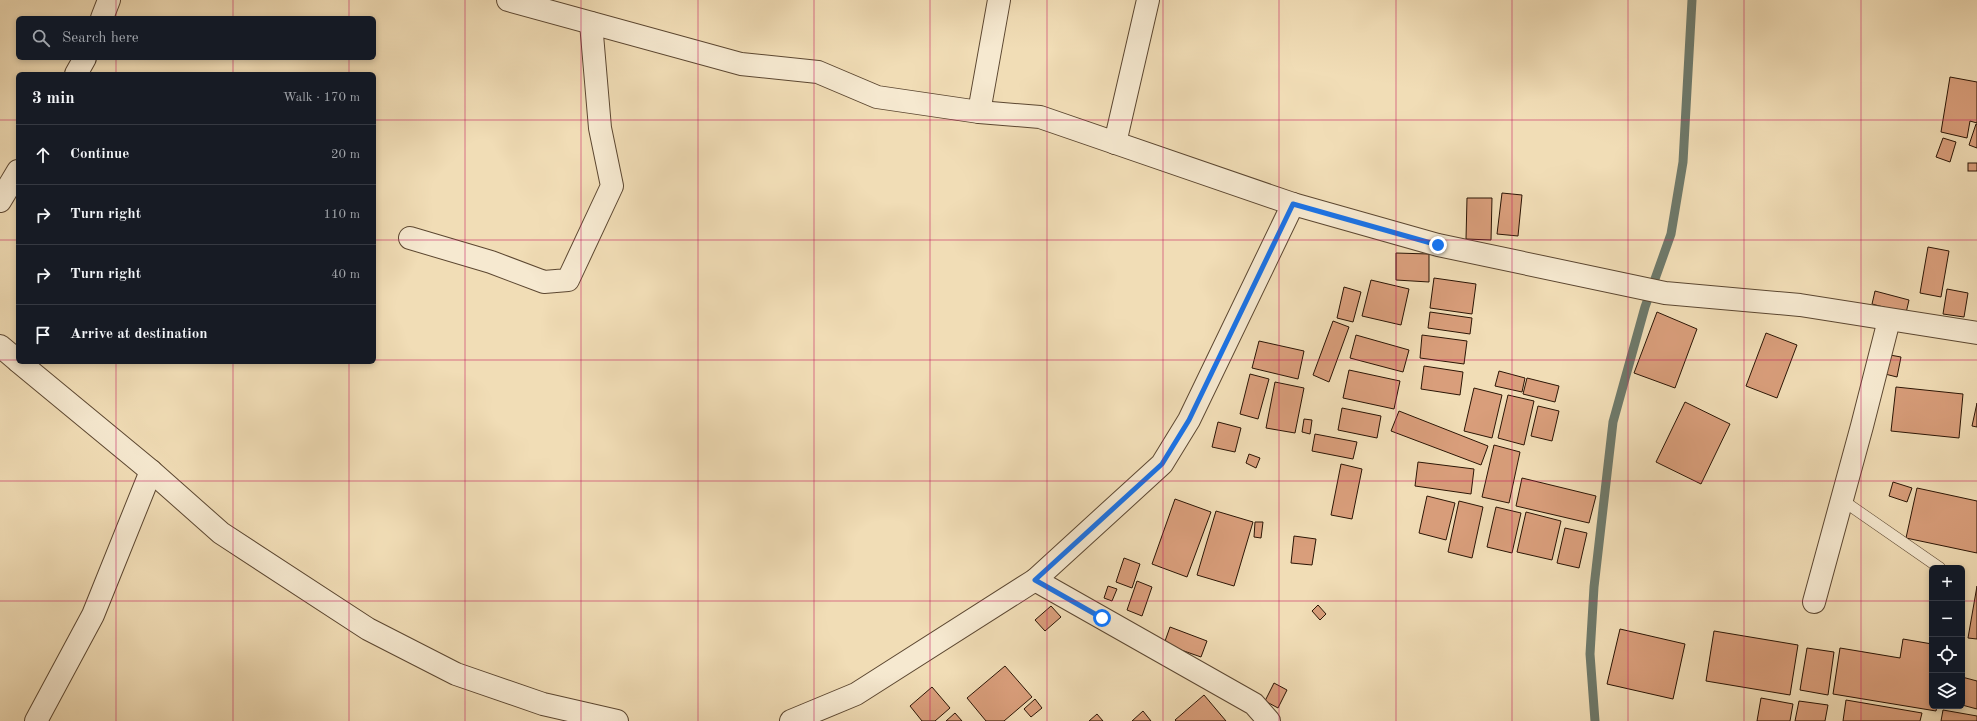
<!DOCTYPE html>
<meta charset="utf-8">
<style>
body{margin:0;font-family:"Old Standard TT",serif;background:#242831;color:#f1f3f6}
.controls{position:absolute;right:12px;bottom:12px;display:grid;overflow:hidden;border-radius:6px;box-shadow:0 2px 6px #0003}
.controls button{width:36px;height:36px;display:grid;place-items:center;padding:0;border:0;border-bottom:1px solid #363941;background:#171b24;color:#f1f3f6;font:20px sans-serif}
.stop{position:absolute;width:12px;height:12px;margin:-9px;border:3px solid #1a73e8;border-radius:50%;background:#fff}
.stop.end{background:#1a73e8;border-color:#fff;box-shadow:0 1px 4px #0008}
.list{margin:0;padding:0;list-style:none}
h2{display:flex;justify-content:space-between;align-items:center;height:52px;margin:0;padding:0 16px;font-size:17px}
h2 small{font-size:13px;font-weight:400;color:#9ea1a6}
.list li{display:grid;grid-template-columns:26px 1fr auto;gap:12px;align-items:center;box-sizing:border-box;height:60px;padding:0 16px;border-top:1px solid #363941}
.list b{display:block;font-size:15px;white-space:nowrap}
.list em{font-size:13px;font-style:normal;color:#9ea1a6}
.icon{flex:none;width:22px;height:22px;fill:none;stroke:currentColor;stroke-width:2;stroke-linecap:round;stroke-linejoin:round}
.map{position:relative;flex:none;width:1977px;height:721px;overflow:hidden}
.search{position:absolute;background:#171b24;box-shadow:0 2px 6px #0003;left:16px;top:16px;width:360px;height:44px;display:flex;align-items:center;gap:10px;box-sizing:border-box;padding:0 14px;border-radius:6px;color:#9ea1a6;font-size:15px}
.panel{position:absolute;background:#171b24;box-shadow:0 2px 6px #0003;left:16px;top:72px;width:360px;height:292px;border-radius:6px}
.map>svg:first-child{display:block}
</style>
<div class="map">
<svg width="1977" height="721" viewBox="0 0 1977 721">
<rect width="100%" height="100%" fill="#f1ddb6"/>
<filter id="stains"><feTurbulence type="fractalNoise" baseFrequency=".005" numOctaves="4"/><feColorMatrix values="0 0 0 0 .2 0 0 0 0 .09 0 0 0 0 .02 0 0 0 .5 -.17"/></filter>
<radialGradient id="worn" r=".72"><stop offset=".6" stop-color="#630" stop-opacity="0"/><stop offset="1" stop-color="#630" stop-opacity=".3"/></radialGradient>
<g fill="none" stroke-linecap="round" stroke-linejoin="round">
<polyline stroke="#6e796a" stroke-width="9" points="1595,721 1590,654 1594,587 1613,422 1645,307 1671,234 1683,162 1692,0"/>
</g>
<g fill="#d99e7b" stroke="#2b1505">
<polygon points="1950,77 1977,82 1977,123 1970,121 1967,138 1941,132"/>
<polygon points="1976,124 1977,124 1977,148 1969,145"/>
<polygon points="1943,138 1956,142 1950,162 1936,157"/>
<rect x="1968" y="163" width="9" height="8"/>
<polygon points="1502,193 1522,195 1518,236 1497,234"/>
<polygon points="1467,198 1492,198 1491,240 1466,239"/>
<polygon points="1928,247 1949,251 1941,297 1920,293"/>
<polygon points="1396,253 1429,254 1429,282 1396,280"/>
<polygon points="1434,278 1476,284 1472,314 1430,308"/>
<polygon points="1371,280 1409,289 1401,325 1362,316"/>
<polygon points="1344,287 1361,292 1353,322 1337,318"/>
<polygon points="1947,289 1968,293 1964,317 1943,314"/>
<polygon points="1875,291 1909,300 1906,313 1872,304"/>
<polygon points="1430,312 1472,318 1470,334 1428,328"/>
<polygon points="1657,312 1697,329 1675,388 1634,373"/>
<polygon points="1333,321 1349,327 1329,382 1313,375"/>
<polygon points="1766,333 1797,345 1777,398 1746,386"/>
<polygon points="1356,335 1409,350 1403,372 1350,358"/>
<polygon points="1422,335 1467,341 1464,364 1420,358"/>
<polygon points="1259,341 1304,351 1298,379 1252,368"/>
<polygon points="1890,355 1901,357 1897,377 1885,374"/>
<polygon points="1424,366 1463,372 1460,395 1421,389"/>
<polygon points="1349,370 1400,381 1394,409 1343,398"/>
<polygon points="1499,371 1525,378 1522,392 1495,386"/>
<polygon points="1250,374 1269,379 1258,419 1240,414"/>
<polygon points="1527,378 1559,386 1555,402 1523,394"/>
<polygon points="1275,382 1304,388 1295,433 1266,428"/>
<polygon points="1896,387 1963,394 1959,438 1891,431"/>
<polygon points="1474,388 1502,395 1492,438 1464,431"/>
<polygon points="1508,395 1534,401 1524,445 1498,438"/>
<polygon points="1685,402 1730,424 1701,484 1656,462"/>
<polygon points="1977,403 1977,427 1972,426"/>
<polygon points="1538,406 1559,411 1552,441 1531,436"/>
<polygon points="1342,408 1381,416 1377,438 1338,430"/>
<polygon points="1399,411 1488,446 1481,465 1391,431"/>
<polygon points="1304,419 1312,420 1310,434 1302,432"/>
<polygon points="1218,422 1241,428 1235,452 1212,447"/>
<polygon points="1315,434 1357,442 1353,459 1312,451"/>
<polygon points="1494,445 1520,452 1509,503 1482,497"/>
<polygon points="1249,454 1260,458 1256,468 1246,463"/>
<polygon points="1418,462 1474,469 1471,494 1415,486"/>
<polygon points="1341,464 1362,469 1352,519 1331,515"/>
<polygon points="1522,478 1596,496 1589,523 1516,506"/>
<polygon points="1893,482 1912,488 1907,502 1889,496"/>
<polygon points="1917,488 1977,501 1977,553 1906,538"/>
<polygon points="1427,496 1455,503 1446,540 1419,533"/>
<polygon points="1175,499 1211,512 1187,577 1152,564"/>
<polygon points="1459,501 1483,507 1472,558 1448,552"/>
<polygon points="1496,507 1521,513 1512,553 1487,547"/>
<polygon points="1216,511 1253,522 1234,586 1197,575"/>
<polygon points="1526,512 1561,521 1552,560 1517,552"/>
<polygon points="1255,522 1263,522 1261,538 1254,537"/>
<polygon points="1565,528 1587,533 1579,568 1557,563"/>
<polygon points="1294,536 1316,539 1312,565 1291,563"/>
<polygon points="1124,558 1140,564 1132,588 1116,582"/>
<polygon points="1137,581 1152,587 1142,616 1127,610"/>
<polygon points="1108,586 1117,589 1112,601 1104,598"/>
<polygon points="1977,586 1977,639 1968,638"/>
<polygon points="1318,605 1326,614 1320,620 1312,611"/>
<polygon points="1051,606 1061,617 1045,631 1035,620"/>
<polygon points="1170,627 1207,641 1201,657 1164,644"/>
<polygon points="1620,629 1685,644 1673,699 1607,684"/>
<polygon points="1714,631 1798,645 1790,695 1706,681"/>
<polygon points="1903,639 1932,644 1932,706 1937,706 1936,711 1833,694 1840,648 1900,658"/>
<polygon points="1807,648 1834,652 1828,695 1800,690"/>
<polygon points="1005,666 1032,697 1004,721 986,721 967,698"/>
<polygon points="1962,677 1977,681 1977,709 1962,705"/>
<polygon points="1274,683 1287,690 1278,708 1265,701"/>
<polygon points="932,687 950,708 935,721 922,721 910,706"/>
<polygon points="1204,695 1226,721 1176,721 1175,720"/>
<polygon points="1761,698 1793,704 1790,721 1757,721"/>
<polygon points="1035,699 1042,708 1031,717 1024,709"/>
<polygon points="1846,700 1922,713 1920,721 1843,721"/>
<polygon points="1799,701 1828,705 1825,721 1795,721"/>
<polygon points="1943,710 1977,716 1977,721 1941,721"/>
<polygon points="1143,711 1151,721 1132,721"/>
<polygon points="955,713 962,721 946,721"/>
<polygon points="1097,714 1103,721 1089,721"/>
</g>
<g fill="none" stroke-linecap="round" stroke-linejoin="round">
<defs>
<polyline id="service" points="1842,500 1940,568"/>
<g id="minor">
<polyline points="508,0 741,64 818,72 877,97 979,112 1040,117 1293,204 1438,245 1665,293 1800,305 1977,333"/>
<polyline points="102,18 109,0"/>
<polyline points="76,74 85,58"/>
<polyline points="979,112 999,0"/>
<polyline points="1115,143 1148,0"/>
<polyline points="0,201 18,171"/>
<polyline points="410,238 491,262 544,282 568,280 612,186 600,128 591,23"/>
<polyline points="0,346 18,361"/>
<polyline points="19,362 151,471 221,533 368,629 456,674 543,704 617,721"/>
<polyline points="1035,580 1254,704 1269,721"/>
<polyline points="1814,602 1862,426 1889,320"/>
<polyline points="36,721 93,615 151,471"/>
<polyline points="791,721 856,694 1035,580 1162,464 1189,420 1293,204"/>
</g>
</defs>
<use href="#service" stroke="#5c4731" stroke-width="12"/>
<use href="#minor" stroke="#5c4731" stroke-width="24"/>
<use href="#service" stroke="#f6e9d0" stroke-width="11"/>
<use href="#minor" stroke="#f6e9d0" stroke-width="22"/>
</g>
<g fill="none" stroke-linecap="round" stroke-linejoin="round">
<polyline stroke="#1a73e8" stroke-width="5" points="1102,618 1035,580 1162,464 1189,420 1293,204 1438,245"/>
</g>
<path fill="none" stroke="#c2185b" stroke-width="1" stroke-opacity="0.55" d="M 116,0 L 116,18M 233,0 L 233,18M 349,0 L 349,18M 465,0 L 465,721M 581,0 L 581,721M 698,0 L 698,721M 814,0 L 814,721M 930,0 L 930,721M 1047,0 L 1047,721M 1163,0 L 1163,721M 1279,0 L 1279,721M 1396,0 L 1396,721M 1512,0 L 1512,721M 1628,0 L 1628,721M 1744,0 L 1744,721M 1861,0 L 1861,721M 116,58 L 116,74M 233,58 L 233,74M 349,58 L 349,74M 0,120 L 18,120M 374,120 L 1977,120M 0,240 L 18,240M 374,240 L 1977,240M 0,360 L 18,360M 374,360 L 1977,360M 116,362 L 116,721M 233,362 L 233,721M 349,362 L 349,721M 0,481 L 1977,481M 0,601 L 1932,601M 1962,601 L 1977,601"/>
<rect width="100%" height="100%" filter="url(#stains)"/>
<rect width="100%" height="100%" fill="url(#worn)"/>
</svg>
<div class="controls">
<button>+</button>
<button>−</button>
<button><svg class="icon" aria-label="locate" viewBox="0 0 24 24"><circle cx="12" cy="12" r="6"/><path d="M12 2v4M12 18v4M2 12h4M18 12h4"/></svg></button>
<button><svg class="icon" aria-label="layers" viewBox="0 0 24 24"><path d="M12 4l9 5-9 5-9-5zM3 14l9 5 9-5"/></svg></button>
</div>
<div class="stop" style="left:1102px;top:618px"></div>
<div class="stop end" style="left:1438px;top:245px"></div>
<div class="search"><svg class="icon" aria-label="search" viewBox="0 0 24 24"><circle cx="10" cy="10" r="6"/><path d="M15 15l6 6"/></svg>Search here</div>
<section class="panel">
<h2>3 min<small>Walk · 170 m</small></h2>
<ul class="list">
<li><svg class="icon" aria-label="ahead" viewBox="0 0 24 24"><path d="M12 20V5M6 11l6-6 6 6"/></svg><div><b>Continue</b></div><em>20 m</em></li>
<li><svg class="icon" aria-label="right" viewBox="0 0 24 24"><path d="M7 20v-9h11M14 6l5 5-5 5"/></svg><div><b>Turn right</b></div><em>110 m</em></li>
<li><svg class="icon" aria-label="right" viewBox="0 0 24 24"><path d="M7 20v-9h11M14 6l5 5-5 5"/></svg><div><b>Turn right</b></div><em>40 m</em></li>
<li><svg class="icon" aria-label="arrive" viewBox="0 0 24 24"><path d="M6 21V4h12l-3 4 3 4H6"/></svg><div><b>Arrive at destination</b></div></li>
</ul>
</section>
</div>
